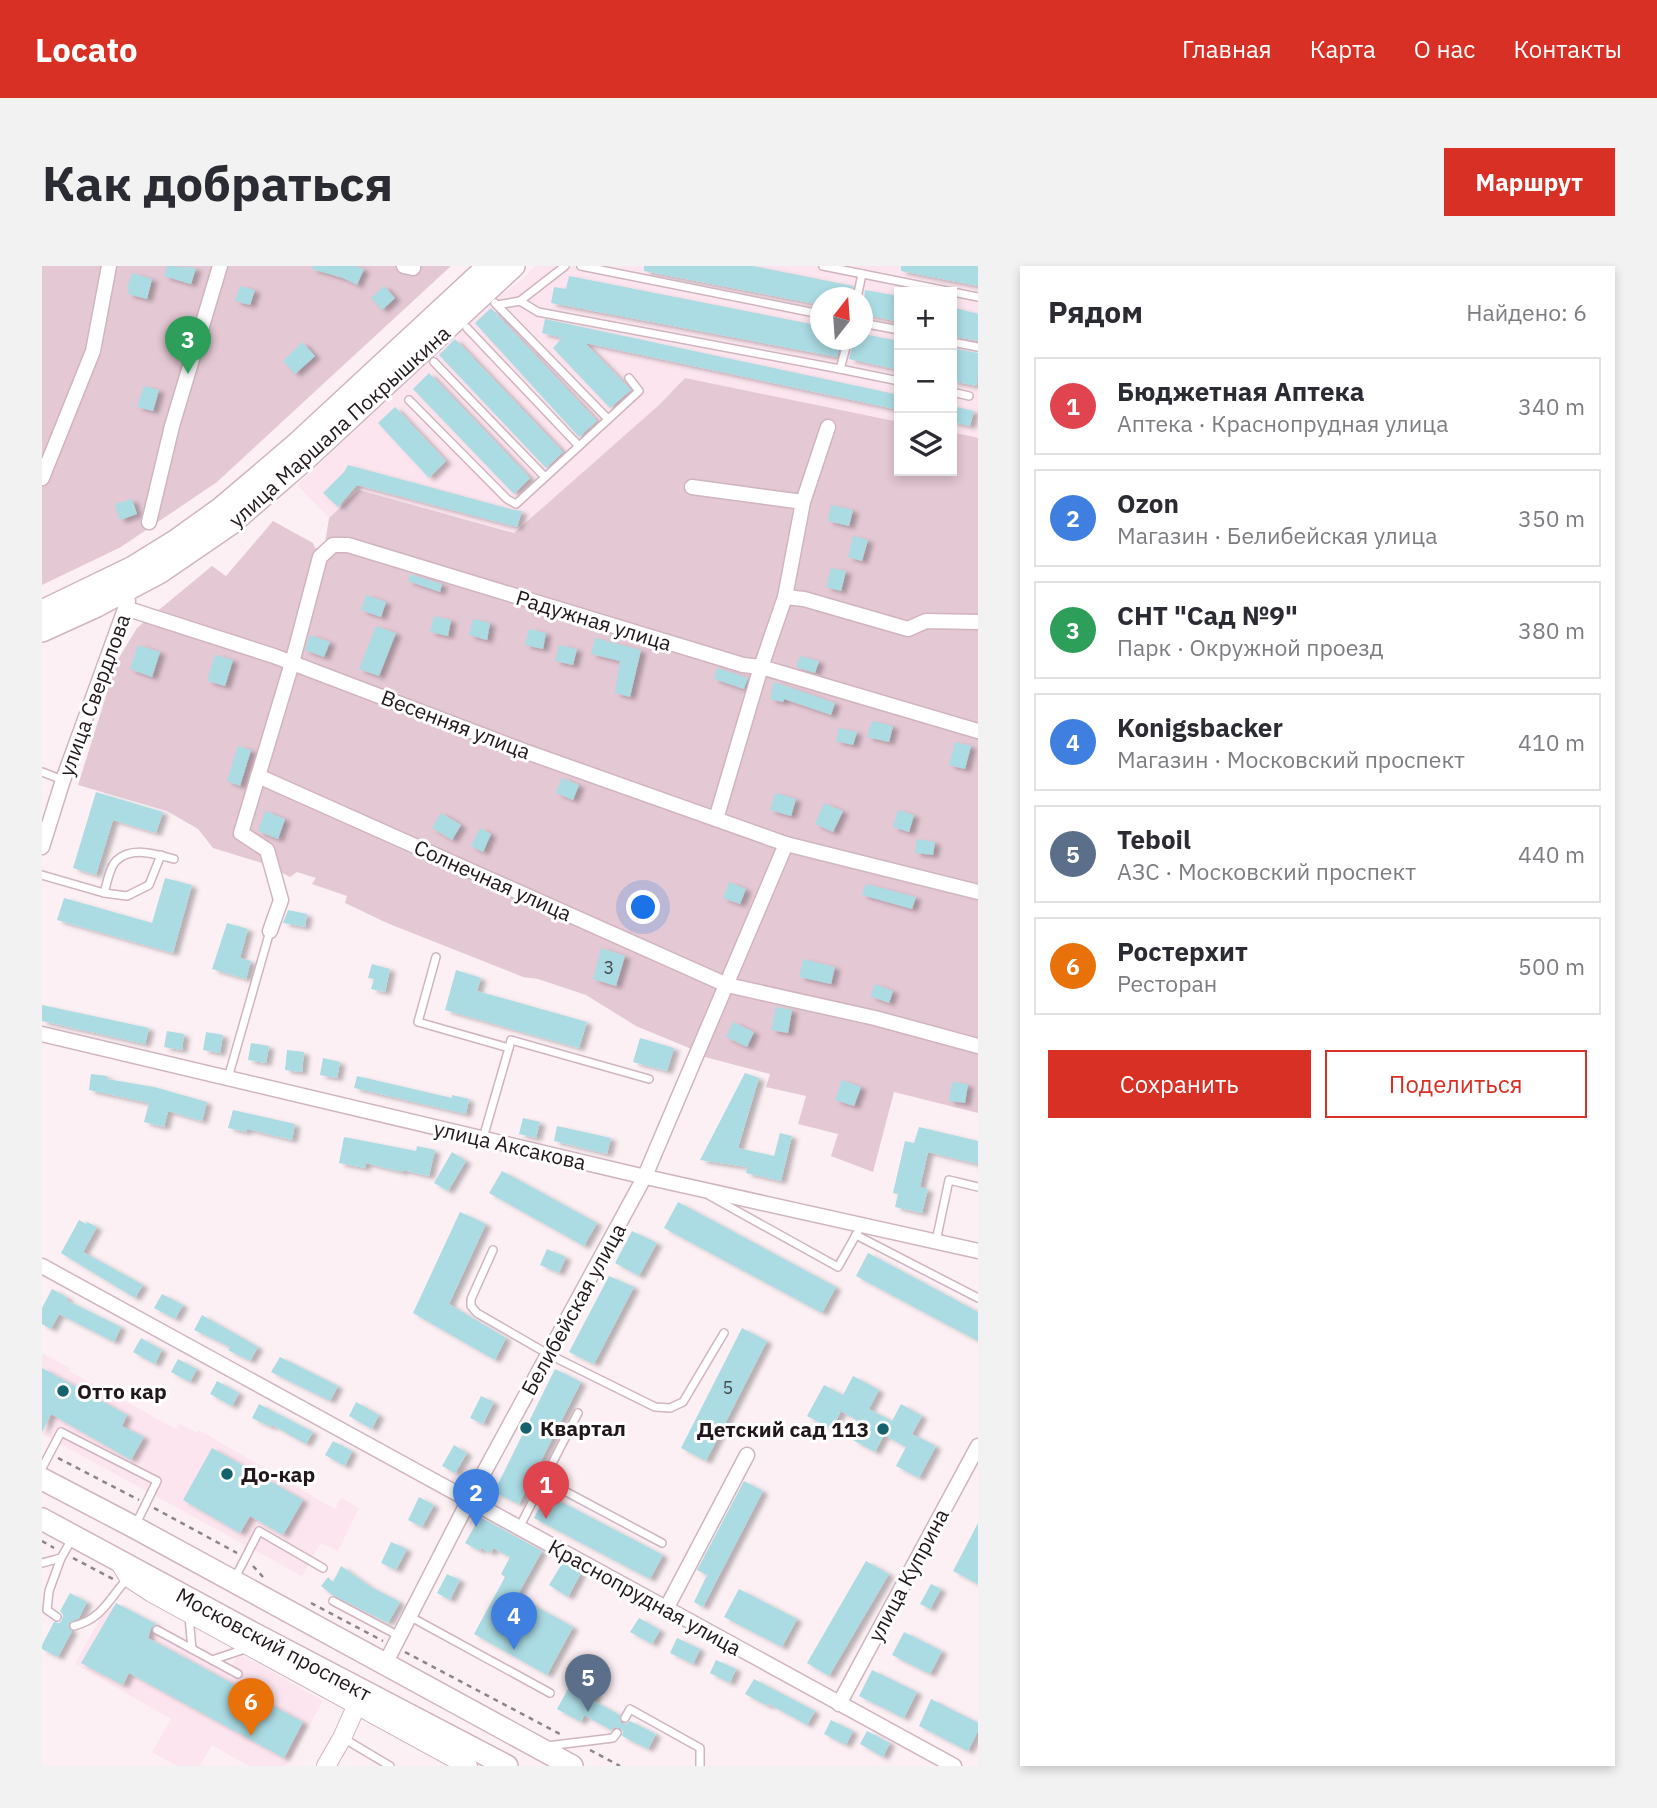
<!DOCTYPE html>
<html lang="ru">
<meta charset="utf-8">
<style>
body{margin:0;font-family:"IBM Plex Sans",sans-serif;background:#f2f2f3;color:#2b2b33}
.controls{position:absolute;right:21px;top:21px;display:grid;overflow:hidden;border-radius:0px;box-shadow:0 4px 10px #0003}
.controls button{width:63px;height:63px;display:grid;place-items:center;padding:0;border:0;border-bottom:2px solid #e1e1e2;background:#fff;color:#2b2b33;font:35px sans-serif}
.compass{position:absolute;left:768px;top:21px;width:63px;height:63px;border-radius:50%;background:#fff;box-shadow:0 4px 10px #0003;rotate:17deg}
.you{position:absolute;left:602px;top:642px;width:24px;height:24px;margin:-18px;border:5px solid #fff;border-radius:50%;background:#1a73e8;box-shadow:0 0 0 10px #1a73e833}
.badge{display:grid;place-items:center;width:46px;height:46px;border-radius:50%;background:#d93025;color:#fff;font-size:23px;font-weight:700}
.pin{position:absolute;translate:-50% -58px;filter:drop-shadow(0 2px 4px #0008)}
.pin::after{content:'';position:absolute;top:37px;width:24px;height:21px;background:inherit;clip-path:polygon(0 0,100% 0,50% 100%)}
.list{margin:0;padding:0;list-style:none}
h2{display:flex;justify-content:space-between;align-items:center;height:91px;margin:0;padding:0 28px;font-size:30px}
h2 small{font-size:23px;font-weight:400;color:#7c7c81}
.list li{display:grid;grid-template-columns:46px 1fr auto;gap:21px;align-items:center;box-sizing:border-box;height:98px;margin:0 14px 14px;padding:0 14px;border:2px solid #e1e1e2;border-radius:0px}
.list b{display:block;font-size:26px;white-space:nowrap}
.list p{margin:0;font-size:23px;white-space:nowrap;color:#7c7c81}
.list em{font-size:23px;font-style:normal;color:#7c7c81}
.actions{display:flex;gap:14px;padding:21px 28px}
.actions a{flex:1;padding:16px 0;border:2px solid #d93025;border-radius:0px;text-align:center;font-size:24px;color:#d93025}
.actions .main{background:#d93025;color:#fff}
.icon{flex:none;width:38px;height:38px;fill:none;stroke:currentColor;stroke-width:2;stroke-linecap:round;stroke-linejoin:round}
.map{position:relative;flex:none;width:936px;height:1500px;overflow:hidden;border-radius:0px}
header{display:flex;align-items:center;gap:42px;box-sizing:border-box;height:98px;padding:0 35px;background:#d93025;color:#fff}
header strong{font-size:33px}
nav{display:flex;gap:38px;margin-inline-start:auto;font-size:24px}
.intro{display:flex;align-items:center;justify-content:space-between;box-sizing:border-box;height:168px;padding:0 42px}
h1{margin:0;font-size:49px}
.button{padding:18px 32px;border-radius:0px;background:#d93025;color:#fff;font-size:24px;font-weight:700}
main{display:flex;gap:42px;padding:0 42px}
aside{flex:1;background:#fff;border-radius:0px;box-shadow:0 4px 10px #0003}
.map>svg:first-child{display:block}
</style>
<header>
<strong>Locato</strong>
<nav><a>Главная</a><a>Карта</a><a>О нас</a><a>Контакты</a></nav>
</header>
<div class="intro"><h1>Как добраться</h1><a class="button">Маршрут</a></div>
<main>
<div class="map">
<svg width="936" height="1500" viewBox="0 0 936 1500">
<defs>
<filter id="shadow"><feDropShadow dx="5.5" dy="3" stdDeviation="2" flood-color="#0004"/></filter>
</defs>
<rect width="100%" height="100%" fill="#fcf0f4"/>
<g fill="#fce5ee" fill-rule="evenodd">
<path d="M 494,0 L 936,0 L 936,172 L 910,166 L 910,26 L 857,26 L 857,156 L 643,112 L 617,139 L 472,267 L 318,224 L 287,252 L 255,219 L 445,40 L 478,15 ZM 778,32 L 820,32 L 820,74 L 778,74 Z"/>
<polygon points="0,1087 28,1102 27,1105 134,1163 137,1158 155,1167 157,1164 293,1243 299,1232 317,1242 296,1285 279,1277 260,1310 0,1168"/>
<polygon points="66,1338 185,1407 197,1387 281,1435 244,1500 207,1500 170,1479 158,1500 135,1500 110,1486 129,1453 33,1398"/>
</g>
<g fill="#e4c8d4">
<polygon points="0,0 409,0 175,216 79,281 0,319"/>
<polygon points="643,112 857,156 857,205 910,205 910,166 936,172 936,847 852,826 831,906 789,890 796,868 756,858 764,830 724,821 728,808 663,791 647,782 594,760 544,729 496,713 481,711 345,657 303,637 305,630 270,618 274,612 255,606 248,611 223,598 171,582 156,563 125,545 36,519 75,395 95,362 170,300 184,310 231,255 271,277 273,282 282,283 287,252 317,224 472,267 617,139"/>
</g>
<g fill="#abdbe3" filter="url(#shadow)">
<polygon points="125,0 154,2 149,18 122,10"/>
<polygon points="270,0 312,0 322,3 315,19 301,12 270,3"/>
<polygon points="602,0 711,0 811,20 809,32 779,32 779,39 602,5"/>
<polygon points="859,0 936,0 936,20 859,5"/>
<polygon points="90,7 110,13 105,33 86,28 87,23 85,23"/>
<polygon points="527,10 779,60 779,74 800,74 795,91 509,37 512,21 524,23"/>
<polygon points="198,20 213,24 208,39 193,35"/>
<polygon points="342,20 353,32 340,44 329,32"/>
<polygon points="823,24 857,30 857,56 821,48"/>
<polygon points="910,41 936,48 936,75 910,70"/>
<polygon points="449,42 555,155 537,171 433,57"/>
<polygon points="503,53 857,129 857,144 543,77 589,124 568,142 511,82 520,72 500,67"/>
<polygon points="821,68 857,75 857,104 807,93 812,74 821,74"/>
<polygon points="413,73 521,186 504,202 397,89"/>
<polygon points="260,76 273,90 253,108 241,95"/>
<polygon points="910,82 936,87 935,120 910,115"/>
<polygon points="387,107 488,212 472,228 371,123"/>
<polygon points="102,120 117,124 111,145 95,141"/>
<polygon points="910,140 932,145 928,160 910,156"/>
<polygon points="353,141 404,195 387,212 336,157"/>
<polygon points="306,199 472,244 480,245 475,261 315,219 296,241 281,227 302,206"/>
<polygon points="90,233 95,248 78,254 73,238"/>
<polygon points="789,239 811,244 807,260 786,255"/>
<polygon points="811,270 826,274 820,295 806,291"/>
<polygon points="789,302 804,305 799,325 784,321"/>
<polygon points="368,308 400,318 398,326 366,315"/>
<polygon points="324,329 344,336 339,351 319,344"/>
<polygon points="392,350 409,354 406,370 388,366"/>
<polygon points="431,353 448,357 445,374 427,369"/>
<polygon points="334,360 354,367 337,410 317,403"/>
<polygon points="487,363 504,367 501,383 483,379"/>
<polygon points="268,369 288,376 282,391 263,384"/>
<polygon points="553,372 599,384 588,431 573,427 578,395 549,388"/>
<polygon points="96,379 118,386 110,411 88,403"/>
<polygon points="517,379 535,383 531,399 513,395"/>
<polygon points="173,389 191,394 183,420 165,415"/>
<polygon points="758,390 777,395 773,407 754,401"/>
<polygon points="675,402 706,412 702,423 672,413"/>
<polygon points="732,416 793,437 789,449 742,433 741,436 728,433"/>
<polygon points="830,455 851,460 847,476 825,471"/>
<polygon points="797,462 815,466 811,479 794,475"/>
<polygon points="913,476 929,480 923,503 907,499"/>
<polygon points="196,480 209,484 198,520 185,515"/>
<polygon points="520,512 537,519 531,534 514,527"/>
<polygon points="54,526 121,546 114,567 71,554 54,609 31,602"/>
<polygon points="733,527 754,533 749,550 728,544"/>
<polygon points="782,537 801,545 791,566 773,558"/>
<polygon points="856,544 872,549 867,566 851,561"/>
<polygon points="223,545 243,553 236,573 216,565"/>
<polygon points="399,547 419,559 410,574 390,562"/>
<polygon points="438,562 449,568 441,586 429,580"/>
<polygon points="875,573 893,576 891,589 873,587"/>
<polygon points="123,612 150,619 131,687 15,654 22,632 110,657"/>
<polygon points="687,616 704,623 698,638 681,632"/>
<polygon points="824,618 874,631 870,643 820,629"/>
<polygon points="246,644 265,648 263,661 241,657"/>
<polygon points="185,657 206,663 198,692 209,695 204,713 170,703"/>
<polygon points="559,682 583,690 574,720 551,713"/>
<polygon points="761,693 793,701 789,718 757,711"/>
<polygon points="330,698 348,703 343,726 329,723 332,713 326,712"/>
<polygon points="414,704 439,712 435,725 545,756 537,782 403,744"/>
<polygon points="833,718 851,725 847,737 828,730"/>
<polygon points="0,739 107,762 103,778 0,755"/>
<polygon points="734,741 750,744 746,767 729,764"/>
<polygon points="691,756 712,766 705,781 684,771"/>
<polygon points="125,765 142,768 140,784 122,781"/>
<polygon points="164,766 181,769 178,787 161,784"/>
<polygon points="598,772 632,782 625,805 591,796"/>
<polygon points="209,777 227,780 224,797 206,794"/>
<polygon points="245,784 262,786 260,806 243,804"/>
<polygon points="281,792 298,796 295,812 278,809"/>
<polygon points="703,807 717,812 696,882 732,890 738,867 750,870 739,915 704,907 705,901 658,894"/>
<polygon points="49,808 65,810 65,813 112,821 165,836 160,855 126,845 122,861 102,856 107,837 47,824"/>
<polygon points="315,810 410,832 410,829 427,833 424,848 312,822"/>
<polygon points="800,814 819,821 812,840 793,834"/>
<polygon points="910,816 926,818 923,837 907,835"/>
<polygon points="191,844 253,858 250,874 205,863 204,866 186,862"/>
<polygon points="481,852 498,856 494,872 477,868"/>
<polygon points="515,860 569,872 565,888 512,875"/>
<polygon points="877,861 936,875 936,898 886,886 878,921 886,923 880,947 853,941 856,928 851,927 863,875 872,877"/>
<polygon points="302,871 374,885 375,880 393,884 387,910 361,904 360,906 324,897 323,902 297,897"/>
<polygon points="410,886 424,895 406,925 392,917"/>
<polygon points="460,905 555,957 542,980 447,927"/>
<polygon points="636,936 794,1021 780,1047 622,962"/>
<polygon points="418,946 444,958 407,1038 464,1072 453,1094 371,1047"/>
<polygon points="37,954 44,958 45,956 55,961 41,986 101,1019 93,1032 19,987"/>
<polygon points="590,965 615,977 597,1010 573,997"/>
<polygon points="505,983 524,991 517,1007 498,999"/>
<polygon points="826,987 936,1046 936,1075 814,1010"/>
<polygon points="567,1010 592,1021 552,1098 527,1086"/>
<polygon points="10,1023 26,1032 24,1034 79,1061 72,1076 17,1048 9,1063 0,1058 0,1042"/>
<polygon points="120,1028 141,1039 133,1053 112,1042"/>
<polygon points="160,1049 216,1081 208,1095 186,1084 188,1081 152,1064"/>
<polygon points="700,1062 725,1075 664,1195 639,1182"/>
<polygon points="99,1072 120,1084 113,1098 91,1086"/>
<polygon points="238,1091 296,1120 288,1135 229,1106"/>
<polygon points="136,1093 155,1103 148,1116 129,1106"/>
<polygon points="0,1102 85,1149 80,1160 102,1171 89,1194 9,1148 0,1166"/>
<polygon points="513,1103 539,1116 477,1238 452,1226"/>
<polygon points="811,1110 837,1124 827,1143 850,1155 859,1138 880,1150 870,1168 894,1180 877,1212 854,1200 864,1181 842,1169 833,1186 811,1174 820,1157 799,1145 790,1163 765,1150 782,1119 801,1129"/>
<polygon points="175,1115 197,1127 190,1140 168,1128"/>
<polygon points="439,1130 452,1136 441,1158 428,1152"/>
<polygon points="314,1136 337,1149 330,1163 307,1150"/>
<polygon points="217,1138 271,1166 264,1178 230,1159 229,1161 210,1152"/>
<polygon points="291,1175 310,1185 303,1200 283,1189"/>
<polygon points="412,1179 425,1187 413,1207 400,1200"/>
<polygon points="170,1182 261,1234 241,1269 208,1250 198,1267 141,1234"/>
<polygon points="702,1215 721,1225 661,1341 652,1336 665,1309 655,1304"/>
<polygon points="504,1228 621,1289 608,1313 492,1252"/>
<polygon points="377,1231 392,1239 380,1261 366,1254"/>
<polygon points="438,1251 500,1285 475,1330 531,1361 505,1409 432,1368 463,1311 459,1308 468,1291 451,1282 449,1287 439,1282 438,1285 423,1277"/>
<polygon points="936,1257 936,1318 911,1305"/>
<polygon points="349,1276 365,1283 354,1304 339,1297"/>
<polygon points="824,1295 847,1308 787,1410 765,1397"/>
<polygon points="521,1296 539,1307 526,1331 507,1319"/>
<polygon points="299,1300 327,1320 358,1336 346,1357 290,1329 279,1320 286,1311 291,1316"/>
<polygon points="405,1308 418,1314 408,1334 395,1327"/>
<polygon points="889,1318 899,1323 888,1343 878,1338"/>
<polygon points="697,1323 755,1353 740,1381 682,1351"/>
<polygon points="28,1327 45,1336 37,1352 27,1357 26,1361 30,1365 16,1391 0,1383 0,1379 12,1356 17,1357 20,1354 21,1349 18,1345"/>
<polygon points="74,1337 114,1358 109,1362 106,1372 261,1456 242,1492 87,1407 81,1419 39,1397"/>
<polygon points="597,1352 618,1364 610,1378 588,1366"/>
<polygon points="862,1366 900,1385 888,1408 850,1389"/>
<polygon points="635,1372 658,1383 651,1398 628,1387"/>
<polygon points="674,1394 694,1403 688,1417 668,1407"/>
<polygon points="830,1404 875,1426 862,1452 817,1430"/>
<polygon points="712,1413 773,1445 765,1459 727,1438 726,1440 703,1428"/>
<polygon points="531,1414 554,1427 550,1434 578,1449 579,1457 584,1458 588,1455 614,1468 606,1483 580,1470 581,1465 578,1462 573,1461 569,1464 542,1449 539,1456 515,1443"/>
<polygon points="889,1433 936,1457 936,1465 926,1485 877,1460"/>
<polygon points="789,1454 811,1465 804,1479 782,1468"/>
<polygon points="825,1465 848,1477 841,1491 818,1478"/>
</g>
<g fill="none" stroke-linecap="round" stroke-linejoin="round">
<defs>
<g id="service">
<polyline points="539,0 778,48"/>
<polyline points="781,0 936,31"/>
<polyline points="815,32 820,8"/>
<polyline points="478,35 496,46 798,103 806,74"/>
<polyline points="453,37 455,39 478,35 523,0"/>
<polyline points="455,39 566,153"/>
<polyline points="820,57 857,64"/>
<polyline points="425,62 537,180"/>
<polyline points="910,76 936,81"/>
<polyline points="392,96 503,211"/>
<polyline points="798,103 857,115"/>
<polyline points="910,126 927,130"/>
<polyline points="367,134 465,233 474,238 597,125 587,112"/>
<polyline points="0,506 21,514"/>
<polyline points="0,609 62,627 85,630 107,619 119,589"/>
<path d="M 62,627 C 65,618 67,602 74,595 C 89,580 114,588 132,593"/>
<polyline points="394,691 376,756 467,782 441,872"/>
<polyline points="467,782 469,774 607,813"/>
<polyline points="186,812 228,665"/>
<polyline points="668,930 796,1001 819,960"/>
<polyline points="814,969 936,1032"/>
<polyline points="894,975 907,914 936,921"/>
<polyline points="451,984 429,1033 429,1040 435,1047 506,1088 613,1141 628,1142 641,1136 682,1067"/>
<polyline points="0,1202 19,1166 115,1215 93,1260"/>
<polyline points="502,1214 620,1277"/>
<polyline points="478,1260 536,1147"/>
<polyline points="0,1297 19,1292 30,1273"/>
<polyline points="193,1312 217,1265 281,1302"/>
<polyline points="291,1335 357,1370"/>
<polyline points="367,1350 508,1427"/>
<polyline points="15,1351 5,1344 7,1325 19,1292"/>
<polyline points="147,1351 150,1383"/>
<path d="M 32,1360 C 60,1353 67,1333 85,1313"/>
<polyline points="115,1364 196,1408"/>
<polyline points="170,1394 206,1382"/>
<polyline points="583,1452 588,1443 658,1482 658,1500"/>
<polyline points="301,1472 348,1500"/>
<polyline points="505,1480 571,1472 575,1467"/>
</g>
<g id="minor">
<polyline points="362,0 371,2"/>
<polyline points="0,212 51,85 67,0"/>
<polyline points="650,221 761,236"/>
<polyline points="107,256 130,160 178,0"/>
<polyline points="743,331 762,333 866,363 884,355 936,356"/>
<polyline points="83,342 232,390 482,485 744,578 936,626"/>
<polyline points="216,510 685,719 833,752 936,780"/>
<polyline points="674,553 719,401 743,331 761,236 786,161"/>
<polyline points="0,581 21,514 86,335"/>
<polyline points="228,665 239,634 225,584 199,567 250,397 278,291 291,279 306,279 701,399 719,401 936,465"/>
<polyline points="0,768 595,909 936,985"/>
<polyline points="0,1000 912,1500"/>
<polyline points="624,1343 705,1189"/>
<polyline points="343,1398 427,1234 603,910 744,578"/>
<polyline points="797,1438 936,1180"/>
</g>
<g id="tertiary">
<polyline points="76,1294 87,1312 110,1327 426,1500"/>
<polyline points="284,1500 300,1472 318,1432"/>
</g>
<g id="primary">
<polyline points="0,345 91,301 133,275 179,242 253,179 446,0"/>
<polyline points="0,365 55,340 117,307 190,257 265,192 472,0"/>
<polyline points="0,1213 92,1261 530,1500"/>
<polyline points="0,1253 209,1366 465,1500"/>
</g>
</defs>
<use href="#service" stroke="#d0b4bf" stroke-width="10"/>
<use href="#minor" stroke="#d0b4bf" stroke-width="17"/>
<use href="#tertiary" stroke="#d0b4bf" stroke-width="20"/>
<use href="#primary" stroke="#d0b4bf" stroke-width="24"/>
<g stroke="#8e8387" stroke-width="2.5" stroke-dasharray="5 5" stroke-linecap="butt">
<polyline points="16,1192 97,1234"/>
<polyline points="112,1242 195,1287"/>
<polyline points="0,1275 12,1282"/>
<polyline points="31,1292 71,1313"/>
<polyline points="211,1300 221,1311"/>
<polyline points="269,1337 341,1375"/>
<polyline points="363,1386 518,1468"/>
<polyline points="548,1484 578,1500"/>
</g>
<use href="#service" stroke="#fff" stroke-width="7"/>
<use href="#minor" stroke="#fff" stroke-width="14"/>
<use href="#tertiary" stroke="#fff" stroke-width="18"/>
<use href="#primary" stroke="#fff" stroke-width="21"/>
</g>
<g fill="#15626c" stroke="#fff" stroke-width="2.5">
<circle cx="21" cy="1125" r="7"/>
<circle cx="484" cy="1162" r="7"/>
<circle cx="841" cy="1163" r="7"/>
<circle cx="185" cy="1208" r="7"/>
</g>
<g text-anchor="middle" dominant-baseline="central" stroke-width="6" stroke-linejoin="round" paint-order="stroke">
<g font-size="18" fill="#44494e">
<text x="567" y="701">3</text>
<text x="686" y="1121">5</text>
</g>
<g font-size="21" fill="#22181c" stroke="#fff">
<text transform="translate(297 160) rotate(-42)">улица Маршала Покрышкина</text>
<text transform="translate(552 354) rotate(17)">Радужная улица</text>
<text transform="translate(52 429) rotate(-70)">улица Свердлова</text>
<text transform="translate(414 458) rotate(21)">Весенняя улица</text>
<text transform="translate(451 614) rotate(24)">Солнечная улица</text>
<text transform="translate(468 879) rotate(13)">улица Аксакова</text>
<text transform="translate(531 1043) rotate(-61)">Белибейская улица</text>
<text transform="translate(866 1309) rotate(-62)">улица Куприна</text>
<text transform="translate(603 1331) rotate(29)">Краснопрудная улица</text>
<text transform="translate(232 1378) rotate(28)">Московский проспект</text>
</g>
<g font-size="21" font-weight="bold" fill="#22181c" stroke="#fff" text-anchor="start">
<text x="35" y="1125">Отто кар</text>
<text x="498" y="1162">Квартал</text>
<text x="827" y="1163" text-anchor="end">Детский сад 113</text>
<text x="199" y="1208">До-кар</text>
</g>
</g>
</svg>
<div class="controls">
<button>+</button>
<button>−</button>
<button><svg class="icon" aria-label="layers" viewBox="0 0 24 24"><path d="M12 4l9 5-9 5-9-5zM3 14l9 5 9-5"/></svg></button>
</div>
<svg class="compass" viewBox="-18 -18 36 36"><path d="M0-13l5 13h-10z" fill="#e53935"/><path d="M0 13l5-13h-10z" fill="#7c7c81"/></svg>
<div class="you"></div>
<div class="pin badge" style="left:504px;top:1253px;background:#e0444e">1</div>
<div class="pin badge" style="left:434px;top:1261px;background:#3f7fe0">2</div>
<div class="pin badge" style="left:146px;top:108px;background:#2e9e5b">3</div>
<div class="pin badge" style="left:472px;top:1384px;background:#3f7fe0">4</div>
<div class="pin badge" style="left:546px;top:1446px;background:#5c6f8a">5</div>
<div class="pin badge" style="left:209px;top:1470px;background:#e8710a">6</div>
</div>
<aside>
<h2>Рядом<small>Найдено: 6</small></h2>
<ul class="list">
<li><span class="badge" style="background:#e0444e">1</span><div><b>Бюджетная Аптека</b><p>Аптека · Краснопрудная улица</p></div><em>340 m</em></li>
<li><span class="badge" style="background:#3f7fe0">2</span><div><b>Ozon</b><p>Магазин · Белибейская улица</p></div><em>350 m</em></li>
<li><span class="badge" style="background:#2e9e5b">3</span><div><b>СНТ &quot;Сад №9&quot;</b><p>Парк · Окружной проезд</p></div><em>380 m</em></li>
<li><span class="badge" style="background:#3f7fe0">4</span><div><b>Konigsbacker</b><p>Магазин · Московский проспект</p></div><em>410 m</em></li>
<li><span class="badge" style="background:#5c6f8a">5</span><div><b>Teboil</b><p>АЗС · Московский проспект</p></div><em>440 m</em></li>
<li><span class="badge" style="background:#e8710a">6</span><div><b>Ростерхит</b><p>Ресторан</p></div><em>500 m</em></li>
</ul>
<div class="actions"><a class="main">Сохранить</a><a>Поделиться</a></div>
</aside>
</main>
